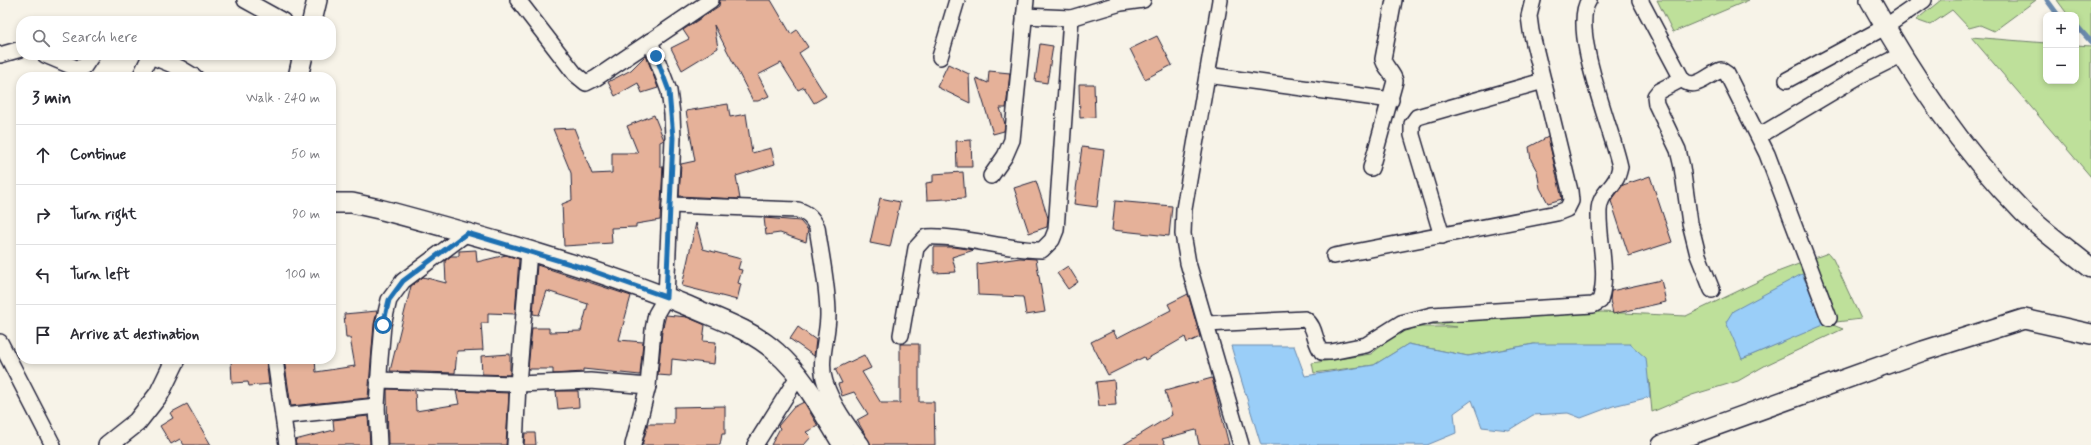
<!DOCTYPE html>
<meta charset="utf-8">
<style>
body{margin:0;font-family:Mynerve,sans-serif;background:#f2f2f3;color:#2b2b33}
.controls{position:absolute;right:12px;top:12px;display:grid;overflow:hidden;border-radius:8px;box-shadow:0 2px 6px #0003}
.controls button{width:36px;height:36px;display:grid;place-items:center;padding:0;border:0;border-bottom:1px solid #e1e1e2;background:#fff;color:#2b2b33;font:20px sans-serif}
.stop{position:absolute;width:12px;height:12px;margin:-9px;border:3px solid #1f6fb2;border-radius:50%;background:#fff}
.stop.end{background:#1f6fb2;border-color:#fff;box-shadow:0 1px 4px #0008}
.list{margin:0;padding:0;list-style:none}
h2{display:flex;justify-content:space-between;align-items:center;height:52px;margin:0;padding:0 16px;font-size:17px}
h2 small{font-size:13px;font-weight:400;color:#7c7c81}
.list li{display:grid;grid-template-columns:26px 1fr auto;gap:12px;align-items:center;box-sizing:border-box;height:60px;padding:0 16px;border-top:1px solid #e1e1e2}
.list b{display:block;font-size:15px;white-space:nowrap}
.list em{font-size:13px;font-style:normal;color:#7c7c81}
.icon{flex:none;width:22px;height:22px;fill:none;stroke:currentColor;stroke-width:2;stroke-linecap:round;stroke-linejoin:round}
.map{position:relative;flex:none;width:2091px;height:445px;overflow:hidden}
.search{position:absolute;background:#fff;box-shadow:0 2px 6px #0003;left:16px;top:16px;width:320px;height:44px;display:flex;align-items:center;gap:10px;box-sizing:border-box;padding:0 14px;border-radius:16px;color:#7c7c81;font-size:15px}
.panel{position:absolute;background:#fff;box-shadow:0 2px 6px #0003;left:16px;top:72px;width:320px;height:292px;border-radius:16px}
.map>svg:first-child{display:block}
</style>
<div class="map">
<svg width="2091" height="445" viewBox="0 0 2091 445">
<rect width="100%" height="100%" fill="#f7f3e8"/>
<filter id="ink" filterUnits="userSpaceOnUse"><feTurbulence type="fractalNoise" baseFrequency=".025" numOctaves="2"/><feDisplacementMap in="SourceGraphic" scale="8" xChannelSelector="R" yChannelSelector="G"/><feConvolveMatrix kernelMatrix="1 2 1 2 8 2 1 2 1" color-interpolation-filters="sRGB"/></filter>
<g filter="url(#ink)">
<g fill="#bee09a" stroke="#70816a" fill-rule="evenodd">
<polygon points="1657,0 1749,0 1673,32"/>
<polygon points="1941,0 2036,0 1994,31 1980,25 1969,28 1952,10 1930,25 1916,20"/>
<polygon points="2057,0 2091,0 2091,42 2076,24 2076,15 2068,15"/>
<polygon points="1971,37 2046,43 2046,81 2076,81 2076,45 2091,46 2091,177"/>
<path d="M 1828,253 L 1833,259 L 1861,319 L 1828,323 L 1843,329 L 1766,365 L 1738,381 L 1692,395 L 1652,412 L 1649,380 L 1534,344 L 1468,356 L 1408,344 L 1374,365 L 1314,373 L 1312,363 L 1371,354 L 1406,327 L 1457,327 L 1422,323 L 1519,313 L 1602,312 L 1686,316 L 1780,271 ZM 1733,311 L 1784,341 L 1742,359 Z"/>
</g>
<g fill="#9acef8" stroke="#6a89ac">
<polygon points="1802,274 1826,324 1742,359 1726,322 1733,311"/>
<polygon points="1408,344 1468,356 1534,344 1630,344 1646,358 1650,397 1613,406 1581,418 1568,413 1533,415 1509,430 1482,427 1472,400 1454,413 1456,433 1427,445 1261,445 1231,346 1294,346 1305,376 1374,365"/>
</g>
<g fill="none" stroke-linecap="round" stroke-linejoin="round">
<g stroke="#6a89ac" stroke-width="5">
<polyline points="2047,0 2058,15"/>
<polyline points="2076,25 2091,42"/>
</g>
</g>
<g fill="#e5b199" stroke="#22223b">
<polygon points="720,0 771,0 791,34 797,30 808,47 799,53 826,96 814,103 804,87 798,90 781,63 758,75 769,96 758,101 753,101 714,25 718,48 682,70 671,48 689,39 683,30 719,6"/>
<polygon points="1157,36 1172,65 1145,79 1130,49"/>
<polygon points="1040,44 1053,46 1047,83 1035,81"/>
<polygon points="646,55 658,88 642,93 638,83 615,96 608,82 631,70"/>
<polygon points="948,64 969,74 970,103 937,87"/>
<polygon points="989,71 1010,73 1006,108 1000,108 1005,124 1004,131 993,134 976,78 988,83"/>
<polygon points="1079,84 1094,84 1095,117 1080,118"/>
<polygon points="728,104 730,117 746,114 752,153 771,148 775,164 736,176 740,199 679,196 681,164 695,161 686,111"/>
<polygon points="654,115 664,140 660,142 660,167 663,167 660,220 636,224 636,227 611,228 612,243 564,246 562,204 572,200 571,173 553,129 574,128 592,174 612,173 612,153 638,153 627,126"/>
<polygon points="1548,137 1562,199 1548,203 1540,188 1537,171 1531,160 1529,147"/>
<polygon points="971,140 972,167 957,167 956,141"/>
<polygon points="1082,147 1104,150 1097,207 1074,204"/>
<polygon points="963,172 965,198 927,200 926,183 933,182 933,174"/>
<polygon points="1650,176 1672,242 1629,256 1611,201 1623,185"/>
<polygon points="1036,181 1048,218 1047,227 1029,233 1014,188"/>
<polygon points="880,198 900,202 890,247 870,243"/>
<polygon points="1115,201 1172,206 1169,236 1112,230"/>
<polygon points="764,218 800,221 808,230 806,242 780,233 766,235"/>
<polygon points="696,223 703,249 741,259 738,269 742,270 738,283 741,284 737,300 682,286"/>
<polygon points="934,247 954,247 974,250 952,257 956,272 934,273"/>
<polygon points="476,250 477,262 506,255 519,259 515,314 488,313 488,323 481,323 483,350 457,351 455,373 390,371 411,286 423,277 446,283 445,261 451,256 459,256 459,251"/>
<polygon points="1020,258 1036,259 1045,312 1026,315 1023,297 978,295 977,264"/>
<polygon points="537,265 631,296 619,340 643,342 640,375 583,369 583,372 553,374 553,369 528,369 532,328 549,328 549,332 581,331 588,304 547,291 539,315 533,314"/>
<polygon points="1068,266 1078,282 1068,289 1057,273"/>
<polygon points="1661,280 1666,302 1613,314 1610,300 1611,291"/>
<polygon points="1188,294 1200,337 1187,343 1185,337 1145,360 1144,357 1108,375 1091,342 1113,331 1117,338 1171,310 1168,304"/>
<polygon points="377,311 374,324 368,398 291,406 284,359 315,359 316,372 355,366 350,338 346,338 344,314"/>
<polygon points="666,315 687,317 705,325 703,341 716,342 714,364 672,359 671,376 658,375 662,331"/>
<polygon points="798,327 816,340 814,356 790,339"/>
<polygon points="900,344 919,344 919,402 934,402 935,445 871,445 857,420 868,414 854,392 842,396 838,384 842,383 835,369 864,355 871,368 862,372 881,403 900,403"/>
<polygon points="510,354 510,375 482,374 481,356"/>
<polygon points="245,359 266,359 269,384 249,386 248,382 232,383 231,361"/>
<polygon points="1212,378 1229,445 1199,445 1196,430 1162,439 1166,445 1123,445 1172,415 1165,391"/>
<polygon points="1114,380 1116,405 1099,406 1096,382"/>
<polygon points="387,389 415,390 416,411 459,404 456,391 509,393 506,445 388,445"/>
<polygon points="556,391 578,391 579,407 558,409"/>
<polygon points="804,402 818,426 806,432 811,437 804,445 771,445 780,428 778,426 794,407"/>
<polygon points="187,404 211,445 184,445 180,439 171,444 160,426 173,418 170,413"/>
<polygon points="725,406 725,434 722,434 720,445 642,445 648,424 674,424 674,407"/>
<polygon points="368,416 370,445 296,445 295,440 334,430 333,420"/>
<polygon points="525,433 535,433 536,445 524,445"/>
</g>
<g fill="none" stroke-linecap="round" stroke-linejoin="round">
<defs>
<g id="minor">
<polyline points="245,0 283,21"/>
<polyline points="518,0 575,74 586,83 596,78 711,0"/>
<polyline points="1220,0 1184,209 1183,234 1188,263 1241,445"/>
<path d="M 1640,0 L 1682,79 C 1694,92 1708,75 1721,70 L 1727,74 L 1767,154 L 1829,318"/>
<polyline points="1024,16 1071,18"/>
<polyline points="0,55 21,49"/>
<polyline points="45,55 76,68 84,67 92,55"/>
<polyline points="148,55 180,68 195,77"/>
<polyline points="940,57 957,0"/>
<polyline points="1207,75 1391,100"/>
<polyline points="140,77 150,56"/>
<polyline points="1682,79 1659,91 1655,96 1656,104 1678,150 1682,167 1690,223 1698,255 1712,290"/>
<polyline points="1787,80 1885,27 1924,0"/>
<polyline points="1759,136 1861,75 1901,55"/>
<path d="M 1371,168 L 1395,81 C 1393,72 1385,68 1383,59 L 1394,0"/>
<polyline points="991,176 1005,156 1012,140 1026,0"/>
<path d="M 670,205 L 798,210 C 808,213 812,218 817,227 C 821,256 828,286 828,315 C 828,337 818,361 825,382 C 832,405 848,426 862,445"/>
<polyline points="1442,236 1412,135 1412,124 1417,117 1543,81"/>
<polyline points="1334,256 1557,213 1567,209 1571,201 1570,191 1531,31 1529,16 1533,0"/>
<path d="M 1206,324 L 1305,319 C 1317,328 1313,340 1322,352 L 1331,352 L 1366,345 L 1401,323 L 1432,315 L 1593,305 L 1600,301 C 1609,272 1598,240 1599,211 C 1599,196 1610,190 1616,179 C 1618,176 1619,171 1620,167 C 1613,131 1569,29 1589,0"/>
<path d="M 901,335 L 916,248 L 926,237 C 965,235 1003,250 1042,250 L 1052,240 L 1056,230 L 1071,18 L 1121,3 L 1143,0"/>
<polyline points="0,342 53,445"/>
<polyline points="275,359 287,445"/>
<polyline points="378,380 518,384 590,381 648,386"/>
<polyline points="283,416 377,406"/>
<polyline points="379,445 377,406 380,359 383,325 389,300 403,281 467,233"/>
<polyline points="515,445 518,384 529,252"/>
<polyline points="633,445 648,386 653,330 656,314 666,297 673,138 672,114 669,91 650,41"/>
<polyline points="755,445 799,375"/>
</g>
<g id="tertiary">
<path d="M 1870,0 C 1913,77 1961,149 2023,212 C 2044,232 2069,250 2091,268"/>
<polyline points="312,21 317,0"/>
<polyline points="298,77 303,55"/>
<path d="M 331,203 L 352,203 L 379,209 C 483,237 588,265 688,306 C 718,319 752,330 776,352 C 805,377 823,413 843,445"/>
<polyline points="108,445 137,422 159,394 176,359"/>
<polyline points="1662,445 1923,351 2024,319 2091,334"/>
</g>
</defs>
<use href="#minor" stroke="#22223b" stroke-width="18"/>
<use href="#tertiary" stroke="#22223b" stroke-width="22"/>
<use href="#minor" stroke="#f7f3e8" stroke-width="15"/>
<use href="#tertiary" stroke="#f7f3e8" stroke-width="19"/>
</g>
</g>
<g fill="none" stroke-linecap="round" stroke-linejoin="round" filter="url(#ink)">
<polyline stroke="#1f6fb2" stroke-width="5" points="383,325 389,300 403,281 467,233 587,269 666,297 673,138 669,91 656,56"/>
</g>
</svg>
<div class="controls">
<button>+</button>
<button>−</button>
</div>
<div class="stop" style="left:383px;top:325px"></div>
<div class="stop end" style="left:656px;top:56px"></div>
<div class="search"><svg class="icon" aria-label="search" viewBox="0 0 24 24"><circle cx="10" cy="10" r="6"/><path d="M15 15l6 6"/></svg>Search here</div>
<section class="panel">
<h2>3 min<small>Walk · 240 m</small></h2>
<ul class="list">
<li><svg class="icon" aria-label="ahead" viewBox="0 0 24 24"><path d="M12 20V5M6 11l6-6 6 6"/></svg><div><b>Continue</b></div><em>50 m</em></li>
<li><svg class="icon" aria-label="right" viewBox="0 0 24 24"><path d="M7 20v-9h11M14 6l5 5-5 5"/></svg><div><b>Turn right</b></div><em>90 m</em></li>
<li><svg class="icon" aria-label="left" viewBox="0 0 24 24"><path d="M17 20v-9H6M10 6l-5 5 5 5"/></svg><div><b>Turn left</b></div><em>100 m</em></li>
<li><svg class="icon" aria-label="arrive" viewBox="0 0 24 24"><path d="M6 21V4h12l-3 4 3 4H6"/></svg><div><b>Arrive at destination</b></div></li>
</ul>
</section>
</div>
